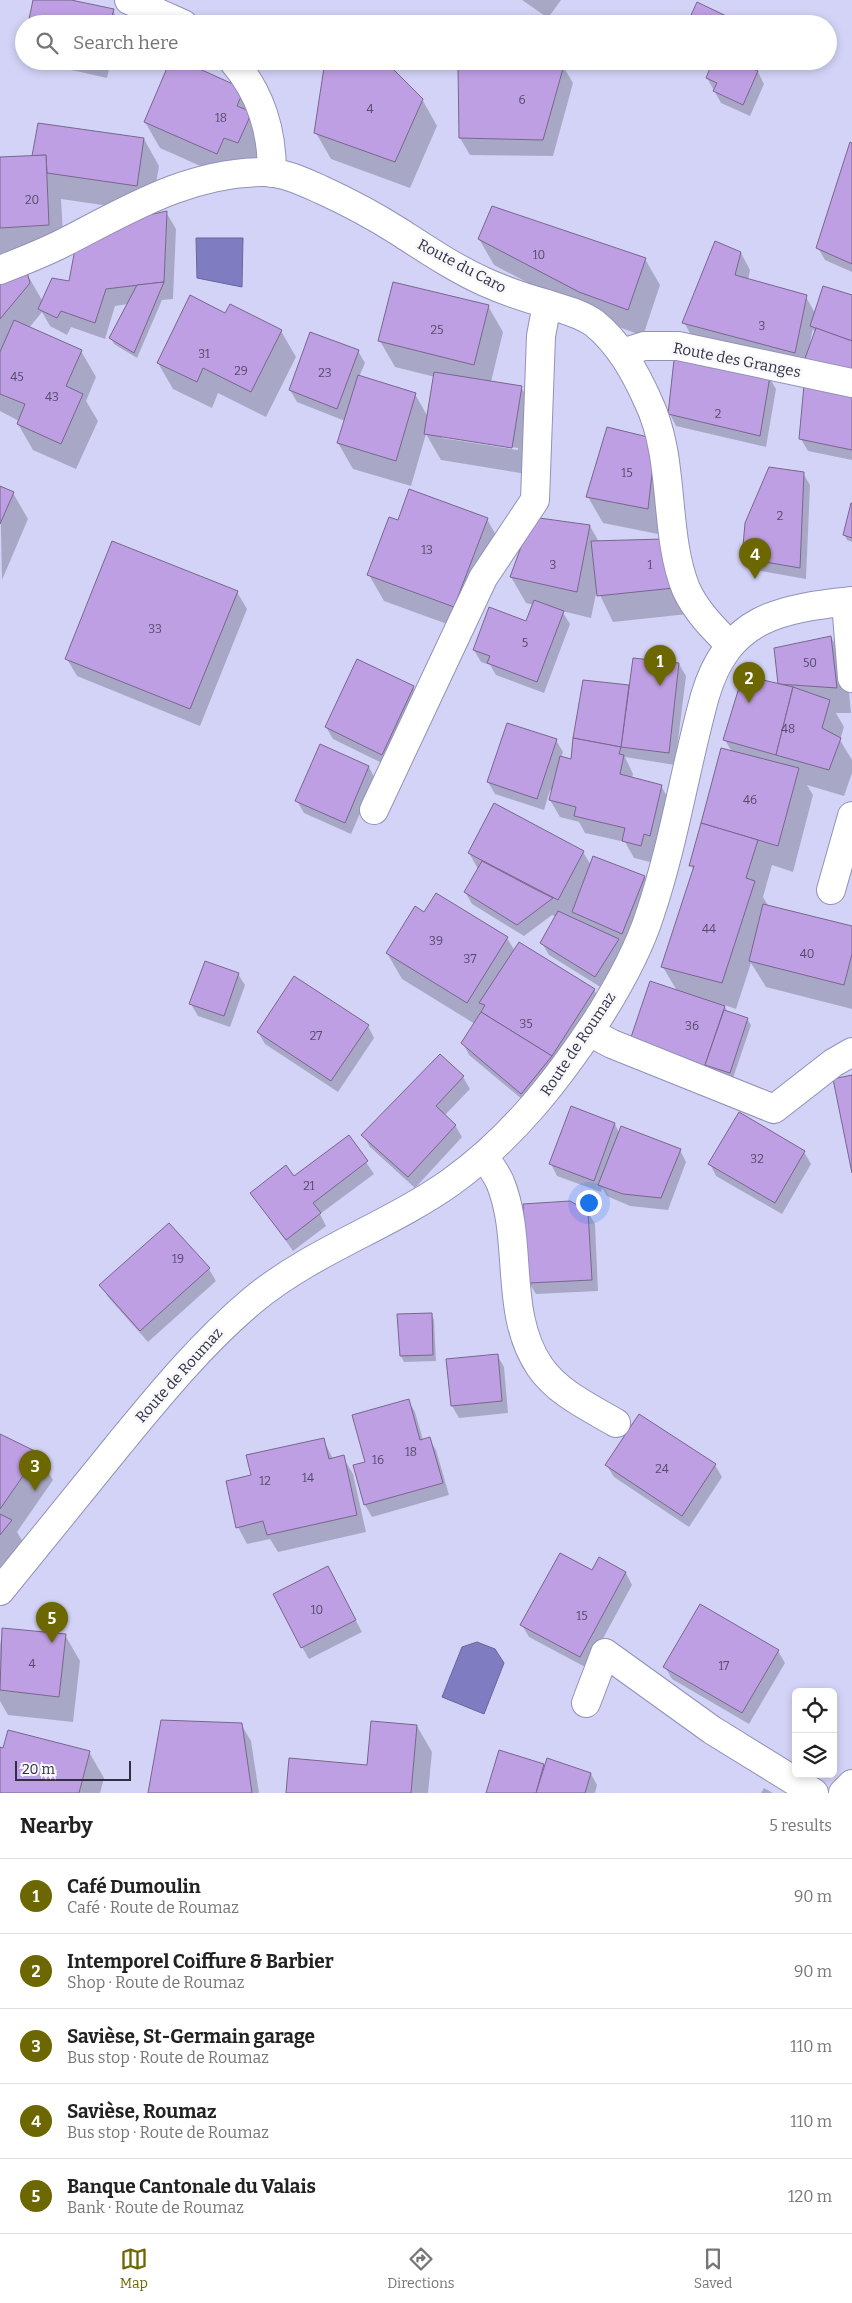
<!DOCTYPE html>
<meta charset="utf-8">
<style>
body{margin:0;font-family:Bitter,serif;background:#f6f6f6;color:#222}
.controls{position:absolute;right:15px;bottom:15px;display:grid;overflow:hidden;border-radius:8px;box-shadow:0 2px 8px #0003}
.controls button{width:45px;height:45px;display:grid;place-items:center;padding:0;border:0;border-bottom:1px solid #e0e0e0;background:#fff;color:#222;font:25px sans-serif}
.scale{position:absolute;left:15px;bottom:12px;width:116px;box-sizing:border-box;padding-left:5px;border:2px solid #303042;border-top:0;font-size:14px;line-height:18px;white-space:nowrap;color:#303042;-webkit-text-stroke:4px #f7f7fc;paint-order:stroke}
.you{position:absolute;left:588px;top:1202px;width:18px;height:18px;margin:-12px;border:4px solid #fff;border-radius:50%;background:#1a73e8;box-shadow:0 0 0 8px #1a73e833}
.badge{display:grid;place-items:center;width:32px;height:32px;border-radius:50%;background:#6d6700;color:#fff;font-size:16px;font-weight:700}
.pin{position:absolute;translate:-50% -41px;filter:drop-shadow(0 1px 2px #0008)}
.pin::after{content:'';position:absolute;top:26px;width:18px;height:15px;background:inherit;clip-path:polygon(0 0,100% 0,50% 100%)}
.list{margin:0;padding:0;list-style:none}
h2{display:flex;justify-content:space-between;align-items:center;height:65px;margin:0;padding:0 20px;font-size:21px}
h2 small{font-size:16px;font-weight:400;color:#767676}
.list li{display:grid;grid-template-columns:32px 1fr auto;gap:15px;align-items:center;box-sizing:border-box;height:75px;padding:0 20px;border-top:1px solid #e0e0e0}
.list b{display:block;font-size:19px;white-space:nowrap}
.list p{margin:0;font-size:16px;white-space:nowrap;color:#767676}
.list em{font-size:16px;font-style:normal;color:#767676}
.icon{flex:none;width:28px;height:28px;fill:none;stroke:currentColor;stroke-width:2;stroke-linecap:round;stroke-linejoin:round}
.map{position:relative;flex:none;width:852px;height:1793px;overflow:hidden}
.search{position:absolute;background:#fff;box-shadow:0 2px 8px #0003;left:15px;right:15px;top:15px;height:55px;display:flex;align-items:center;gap:12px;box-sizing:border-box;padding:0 18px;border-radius:28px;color:#767676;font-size:19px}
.sheet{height:440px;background:#fff}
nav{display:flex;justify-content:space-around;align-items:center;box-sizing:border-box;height:70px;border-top:1px solid #e0e0e0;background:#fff;font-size:14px;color:#767676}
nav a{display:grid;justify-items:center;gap:2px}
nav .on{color:#6d6700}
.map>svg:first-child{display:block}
</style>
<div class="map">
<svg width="852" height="1793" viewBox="0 0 852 1793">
<rect width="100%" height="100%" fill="#d3d3f8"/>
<g fill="#807cc2" stroke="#68659c">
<polygon points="196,238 243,238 242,287 197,278"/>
<polygon points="477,1642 495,1649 504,1663 484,1714 442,1697 462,1647"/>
</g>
<g fill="#0003" fill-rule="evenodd">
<polygon points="34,0 65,0 113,10 119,24 29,24"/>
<polygon points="522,0 561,0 548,18"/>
<polygon points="32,61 111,61 107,78"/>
<polygon points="696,61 742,61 740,64 758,72 764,84 750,116 721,103 707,78 711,69"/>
<polygon points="563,66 573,83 553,156 470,155 460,138"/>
<polygon points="244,90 266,139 253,169 232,180 160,148 145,122"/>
<polygon points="422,99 437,126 410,188 331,159 316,133"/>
<polygon points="39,125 144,139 159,166 151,212 61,199 64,251 0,254 0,159 33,157"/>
<polygon points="852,144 852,272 825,260 818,248"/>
<polygon points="166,212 176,229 173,299 162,300 137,358 114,344 111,338 128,304 115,306 105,339 71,327 67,335 50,326 42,312 29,328 81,351 96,377 86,401 98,421 76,469 33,450 18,424 19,421 0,411 0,283 27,274 43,302"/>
<polygon points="479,239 645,259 660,285 643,336 595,318 494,265"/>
<path d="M 741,253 L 750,270 L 748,280 L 806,297 L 815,313 L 852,297 L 852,386 L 693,339 L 684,322 ZM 813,329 L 815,333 L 810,348 L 809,347 Z"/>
<path d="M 488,306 L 503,332 L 491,382 L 521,387 L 536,414 L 526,474 L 441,460 L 426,434 L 411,486 L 353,469 L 338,443 L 345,421 L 297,402 L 290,390 L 358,351 L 365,363 L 359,377 L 415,394 L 428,417 L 435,377 L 395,367 L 380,341 ZM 442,436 L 518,448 L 518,450 L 442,438 Z"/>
<polygon points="226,315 281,331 296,357 266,417 218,393 212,408 173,389 158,363"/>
<polygon points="769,377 776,389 766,447 676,426 670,414"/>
<polygon points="852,394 852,460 808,451 801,439"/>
<polygon points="655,440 663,535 603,523 588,497"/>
<polygon points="803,473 810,485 806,579 750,569 743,557"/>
<polygon points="0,487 13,493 28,519 2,580"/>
<polygon points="852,504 852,542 847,540 844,534"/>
<polygon points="487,519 502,546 469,632 384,601 369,575 398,522"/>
<polygon points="590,526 599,542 663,540 688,614 613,622 597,589 591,618 562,611 570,624 544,693 496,675 490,665 481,662 474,650 527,623 534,605 526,603 511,577"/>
<polygon points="237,592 247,609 200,726 77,676 67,659"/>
<polygon points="831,637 846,663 851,713 836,713 844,727 840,740 852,760 852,773 844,796 807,785 813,795 793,872 772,865 763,897 769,907 852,927 852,1009 766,987 751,963 736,1009 724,1005 728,1013 747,1019 751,1025 733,1078 644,1072 677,991 663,967 694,871 691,865 732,752 725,740 780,686 776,649"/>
<polygon points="679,664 686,676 675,765 625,757 633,774 632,778 661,786 671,803 659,852 653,851 650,862 634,858 625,842 585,833 579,822 560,817 550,800 552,791 550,790 544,810 495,794 488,782 556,740 563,752 561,758 572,761 584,681 630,686"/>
<polygon points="413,687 420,699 388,766 333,739 326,727"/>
<polygon points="321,746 369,767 375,779 351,834 304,813 297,801"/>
<polygon points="583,852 591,865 644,877 660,903 602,988 549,955 542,943 556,917 552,915 524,936 472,904 465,892 478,869 469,853"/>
<polygon points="425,913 507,938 515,951 594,990 604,1007 529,1105 469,1055 463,1043 475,1024 402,979 387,953"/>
<polygon points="238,974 245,985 230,1027 198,1016 191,1004"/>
<polygon points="368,1026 374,1038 338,1092 265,1044 258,1032"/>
<polygon points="463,1077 470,1089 444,1116 455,1125 462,1137 415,1188 370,1147 363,1135"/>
<polygon points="571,1108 615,1124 619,1133 680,1150 686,1162 668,1210 630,1206 607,1196 602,1188 601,1192 557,1176 551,1164"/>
<polygon points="349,1137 374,1174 320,1214 326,1226 293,1251 252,1193 294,1178"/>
<polygon points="804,1152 811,1164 782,1214 716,1176 710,1164"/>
<polygon points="588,1212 595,1224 598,1291 536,1294 529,1283"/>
<polygon points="169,1224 209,1269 216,1281 148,1342 108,1297 101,1285"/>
<polygon points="431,1314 434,1320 436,1361 404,1362 401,1356 398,1316"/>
<polygon points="497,1355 504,1367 508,1413 459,1418 452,1406 448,1360"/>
<polygon points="408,1400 415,1412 423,1440 429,1439 436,1450 449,1495 372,1517 365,1505 354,1466 366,1463"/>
<polygon points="0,1435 38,1454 53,1480 17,1532 26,1547 0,1580"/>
<polygon points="323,1439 333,1459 343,1457 353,1474 366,1532 278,1552 270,1539 247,1544 238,1527 252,1476"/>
<polygon points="715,1465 722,1477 689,1527 614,1477 607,1466"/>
<polygon points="599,1559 626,1573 632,1585 587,1668 529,1637 522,1625 592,1572"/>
<polygon points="334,1580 362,1632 309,1659 302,1647"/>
<polygon points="3,1629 65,1635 80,1661 73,1722 8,1715 0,1701 0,1645"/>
<polygon points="778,1651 785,1663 749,1724 672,1679 665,1667"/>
<polygon points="241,1724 251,1741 259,1793 149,1793"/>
<polygon points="417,1726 432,1752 428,1793 287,1793 368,1767"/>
<polygon points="0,1748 89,1752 104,1778 100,1793 0,1793"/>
<polygon points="500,1752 545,1766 591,1774 597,1785 595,1793 487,1793"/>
<polygon points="764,1788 773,1793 761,1793"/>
</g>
<g fill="#bf9fe4" stroke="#78668d">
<polygon points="33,0 71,0 114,9 110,24 28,24"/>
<polygon points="697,2 743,24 687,24"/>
<polygon points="77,61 102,61 101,67"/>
<polygon points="170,61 182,61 244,89 237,106 252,112 238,143 224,138 217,154 144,122"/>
<polygon points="325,61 385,61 423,99 395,162 314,133"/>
<polygon points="472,61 556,61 564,65 543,140 459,138 458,66"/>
<polygon points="736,61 758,71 743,105 713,91 717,83 706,78 713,61"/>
<polygon points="38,123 144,138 137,186 47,173 46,155 32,156"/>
<polygon points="850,142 852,143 852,264 816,248"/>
<polygon points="46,155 49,225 0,228 0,157"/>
<polygon points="492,206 646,258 628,310 579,292 478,239"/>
<polygon points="167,211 164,282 106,289 95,323 61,311 57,318 38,309 52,278 69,281 75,249 126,220"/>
<polygon points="715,241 741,252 735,275 807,295 795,353 682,323"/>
<polygon points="27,272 30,283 0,319 0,282"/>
<polygon points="164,282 134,353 109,338 137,285"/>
<polygon points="393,282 489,305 474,365 378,341"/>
<polygon points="823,286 852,295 852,341 810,326"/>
<polygon points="190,295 225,313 230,304 282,330 251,392 203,368 197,382 157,363"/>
<polygon points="14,320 82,350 66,386 83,394 61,444 17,424 25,404 0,394 0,352"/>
<polygon points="816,328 852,341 852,377 804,361"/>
<polygon points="310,332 359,350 337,409 289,390"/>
<polygon points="675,351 770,376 760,436 668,414"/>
<polygon points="434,372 522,386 512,448 424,434"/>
<polygon points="358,375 416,393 396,461 337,443"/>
<polygon points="804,385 852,393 852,450 799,439"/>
<polygon points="607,427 656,439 648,509 586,497"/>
<polygon points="769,467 804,472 800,568 742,558 745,523"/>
<polygon points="0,486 14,492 0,524"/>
<polygon points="409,489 488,518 454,607 367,575 389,517 398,520"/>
<polygon points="851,503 852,503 852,538 843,535"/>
<polygon points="532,517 590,525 577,592 510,577"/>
<polygon points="664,539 674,588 597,596 591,541"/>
<polygon points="112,541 238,591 190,709 65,659"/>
<polygon points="534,600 564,611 537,682 487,663 490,656 473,650 489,607 526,621"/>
<polygon points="831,636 837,688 778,684 774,648"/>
<polygon points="633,658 679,663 669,753 621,747"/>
<polygon points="357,659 414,686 382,755 325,727"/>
<polygon points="746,676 793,687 776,755 723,740 741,681"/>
<polygon points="583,680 629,685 621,747 573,738"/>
<polygon points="793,687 830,700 822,728 841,738 829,770 776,755"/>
<polygon points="507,723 557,739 537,799 487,782"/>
<polygon points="573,738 621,747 619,754 624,755 620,774 662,785 650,836 644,834 641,846 622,841 625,828 574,816 576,807 549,800 560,756 571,759"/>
<polygon points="320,744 369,766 345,823 295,801"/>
<polygon points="721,748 799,768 778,846 701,823"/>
<polygon points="494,803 584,851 558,900 468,853"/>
<polygon points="701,823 758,840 746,878 755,881 722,983 661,967 694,866 689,866"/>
<polygon points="593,856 645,876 622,934 572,912"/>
<polygon points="482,861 531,887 553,898 517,925 464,892"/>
<polygon points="436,893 508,937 467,1003 386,953 415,906 424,912"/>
<polygon points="763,904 852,926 852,954 844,985 749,961"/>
<polygon points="558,911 619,939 595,977 540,943"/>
<polygon points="519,942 595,989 552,1056 481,1012 485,1005 479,1003"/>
<polygon points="205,961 239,973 224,1016 189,1004"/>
<polygon points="294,976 369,1025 331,1081 257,1032"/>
<polygon points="650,981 725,1006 703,1071 628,1046"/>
<polygon points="724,1010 748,1018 730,1073 705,1065"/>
<polygon points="481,1012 552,1056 521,1094 461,1043"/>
<polygon points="440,1054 464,1076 436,1106 456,1125 408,1177 361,1135"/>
<polygon points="852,1075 852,1173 833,1079"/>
<polygon points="571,1106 615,1123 594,1181 549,1164"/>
<polygon points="739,1112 805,1151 775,1203 708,1164"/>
<polygon points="621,1126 681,1149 661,1198 623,1194 598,1185"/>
<polygon points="349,1135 368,1161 313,1203 321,1213 286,1240 250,1193 286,1165 294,1176"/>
<polygon points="570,1201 588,1211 592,1280 528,1283 523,1204"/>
<polygon points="169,1223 210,1268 140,1331 99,1285"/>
<polygon points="432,1313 433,1355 400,1356 397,1314"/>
<polygon points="498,1354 502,1401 451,1406 446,1359"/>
<polygon points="409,1399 420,1440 430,1437 443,1483 364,1505 353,1465 365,1462 352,1415"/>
<polygon points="639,1414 716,1464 682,1516 605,1465"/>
<polygon points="0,1434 39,1453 0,1509"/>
<polygon points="324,1438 329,1459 344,1455 357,1515 267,1535 263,1521 236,1528 226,1481 251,1475 246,1455"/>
<polygon points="0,1514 12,1520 0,1535"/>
<polygon points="560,1553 592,1570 599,1557 626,1572 580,1657 520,1625"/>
<polygon points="328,1566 356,1620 301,1648 273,1594"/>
<polygon points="700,1604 779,1650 742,1713 663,1667"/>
<polygon points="2,1628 66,1634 59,1697 0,1690"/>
<polygon points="161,1720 242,1723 252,1793 148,1793"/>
<polygon points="371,1721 417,1725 411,1793 286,1793 289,1758 367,1765"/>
<polygon points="8,1730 90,1751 79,1793 0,1793 0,1747 3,1748"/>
<polygon points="499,1750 544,1764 536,1793 486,1793"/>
<polygon points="547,1758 591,1773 585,1793 536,1793"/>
</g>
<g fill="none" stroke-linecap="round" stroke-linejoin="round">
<defs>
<g id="minor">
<polyline points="129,0 183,24"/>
<path d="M 233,61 C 261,94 272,130 272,173"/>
<path d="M 0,270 C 20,262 41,254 61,244 C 126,211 187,172 264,172 C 283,172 304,182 322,190 C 348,202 373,215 398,231 C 426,249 454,268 485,282 C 505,291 526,298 547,304 C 562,309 580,313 594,323 C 619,343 635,372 648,401 C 676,459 663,532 686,589 C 696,611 713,628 730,645"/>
<polyline points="622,353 644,346 678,346 852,383"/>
<polyline points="846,602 852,678"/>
<polyline points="374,810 483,578 535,500 541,336 547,304"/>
<polyline points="831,890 852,816"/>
<polyline points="589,1032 612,1044 774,1109 833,1063 852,1052"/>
<path d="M 484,1156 C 489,1164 496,1173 500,1182 C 524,1240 503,1313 540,1367 C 558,1393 589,1407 616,1423"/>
<path d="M 0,1591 C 40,1541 80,1492 120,1443 C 161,1393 202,1343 253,1300 C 312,1251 389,1226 451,1182 C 512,1138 556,1082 597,1020 C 618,987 638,952 650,914 C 674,843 685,768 705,696 C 728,617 779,609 852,601"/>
<polyline points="586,1703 605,1653 712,1730 814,1793"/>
<polyline points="843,1793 852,1784"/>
</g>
</defs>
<use href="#minor" stroke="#9291bc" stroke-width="30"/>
<use href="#minor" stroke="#fff" stroke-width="28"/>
</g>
<g text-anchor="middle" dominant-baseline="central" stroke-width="5" stroke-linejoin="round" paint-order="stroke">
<g font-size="12" fill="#544c6a">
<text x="522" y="100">6</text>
<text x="370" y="109">4</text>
<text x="221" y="118">18</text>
<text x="32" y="200">20</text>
<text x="539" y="255">10</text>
<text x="762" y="326">3</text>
<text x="437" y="330">25</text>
<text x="204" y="354">31</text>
<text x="241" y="371">29</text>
<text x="325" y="373">23</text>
<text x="17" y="377">45</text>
<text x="52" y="397">43</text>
<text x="718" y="414">2</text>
<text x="627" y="473">15</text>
<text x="780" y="516">2</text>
<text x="427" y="550">13</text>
<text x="553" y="565">3</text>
<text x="650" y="565">1</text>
<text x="155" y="629">33</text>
<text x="525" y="643">5</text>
<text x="810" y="663">50</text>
<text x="788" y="729">48</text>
<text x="750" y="800">46</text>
<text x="709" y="929">44</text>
<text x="436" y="941">39</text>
<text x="807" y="954">40</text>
<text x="470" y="959">37</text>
<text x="526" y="1024">35</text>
<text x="692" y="1026">36</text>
<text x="316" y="1036">27</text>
<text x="757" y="1159">32</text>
<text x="309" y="1186">21</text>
<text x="178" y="1259">19</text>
<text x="411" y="1452">18</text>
<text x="378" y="1460">16</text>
<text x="662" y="1469">24</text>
<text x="308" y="1478">14</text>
<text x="265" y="1481">12</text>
<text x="317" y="1610">10</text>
<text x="582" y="1616">15</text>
<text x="32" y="1664">4</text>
<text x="724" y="1666">17</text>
</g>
<g font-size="15" fill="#303042" stroke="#f7f7fc">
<text transform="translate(462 266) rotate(28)">Route du Caro</text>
<text transform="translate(737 360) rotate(11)">Route des Granges</text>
<text transform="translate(578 1044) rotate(-56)">Route de Roumaz</text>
<text transform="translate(179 1375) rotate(-48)">Route de Roumaz</text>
</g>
</g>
</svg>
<div class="controls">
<button><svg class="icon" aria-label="locate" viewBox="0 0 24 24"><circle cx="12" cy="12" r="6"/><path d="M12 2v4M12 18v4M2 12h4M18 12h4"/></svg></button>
<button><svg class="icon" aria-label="layers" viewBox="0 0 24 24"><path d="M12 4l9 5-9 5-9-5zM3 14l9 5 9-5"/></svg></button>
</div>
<div class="scale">20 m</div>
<div class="you"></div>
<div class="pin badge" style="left:660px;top:686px">1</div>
<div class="pin badge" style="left:749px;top:703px">2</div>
<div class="pin badge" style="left:35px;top:1491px">3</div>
<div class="pin badge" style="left:755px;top:579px">4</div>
<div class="pin badge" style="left:52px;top:1643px">5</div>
<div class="search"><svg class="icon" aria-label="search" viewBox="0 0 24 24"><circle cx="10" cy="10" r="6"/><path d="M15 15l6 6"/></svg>Search here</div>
</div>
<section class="sheet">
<h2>Nearby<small>5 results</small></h2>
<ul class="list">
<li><span class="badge">1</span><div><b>Café Dumoulin</b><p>Café · Route de Roumaz</p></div><em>90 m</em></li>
<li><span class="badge">2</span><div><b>Intemporel Coiffure &amp; Barbier</b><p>Shop · Route de Roumaz</p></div><em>90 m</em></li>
<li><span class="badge">3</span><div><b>Savièse, St-Germain garage</b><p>Bus stop · Route de Roumaz</p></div><em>110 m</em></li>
<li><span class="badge">4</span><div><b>Savièse, Roumaz</b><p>Bus stop · Route de Roumaz</p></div><em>110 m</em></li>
<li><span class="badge">5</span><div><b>Banque Cantonale du Valais</b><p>Bank · Route de Roumaz</p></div><em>120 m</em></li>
</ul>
</section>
<nav>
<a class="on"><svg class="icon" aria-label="map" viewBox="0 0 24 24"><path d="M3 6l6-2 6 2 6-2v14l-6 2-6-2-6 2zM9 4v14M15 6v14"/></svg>Map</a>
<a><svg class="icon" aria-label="directions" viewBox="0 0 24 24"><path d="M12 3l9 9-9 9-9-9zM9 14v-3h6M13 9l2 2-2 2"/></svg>Directions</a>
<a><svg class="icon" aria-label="saved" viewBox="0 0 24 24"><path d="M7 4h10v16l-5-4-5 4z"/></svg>Saved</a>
</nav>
